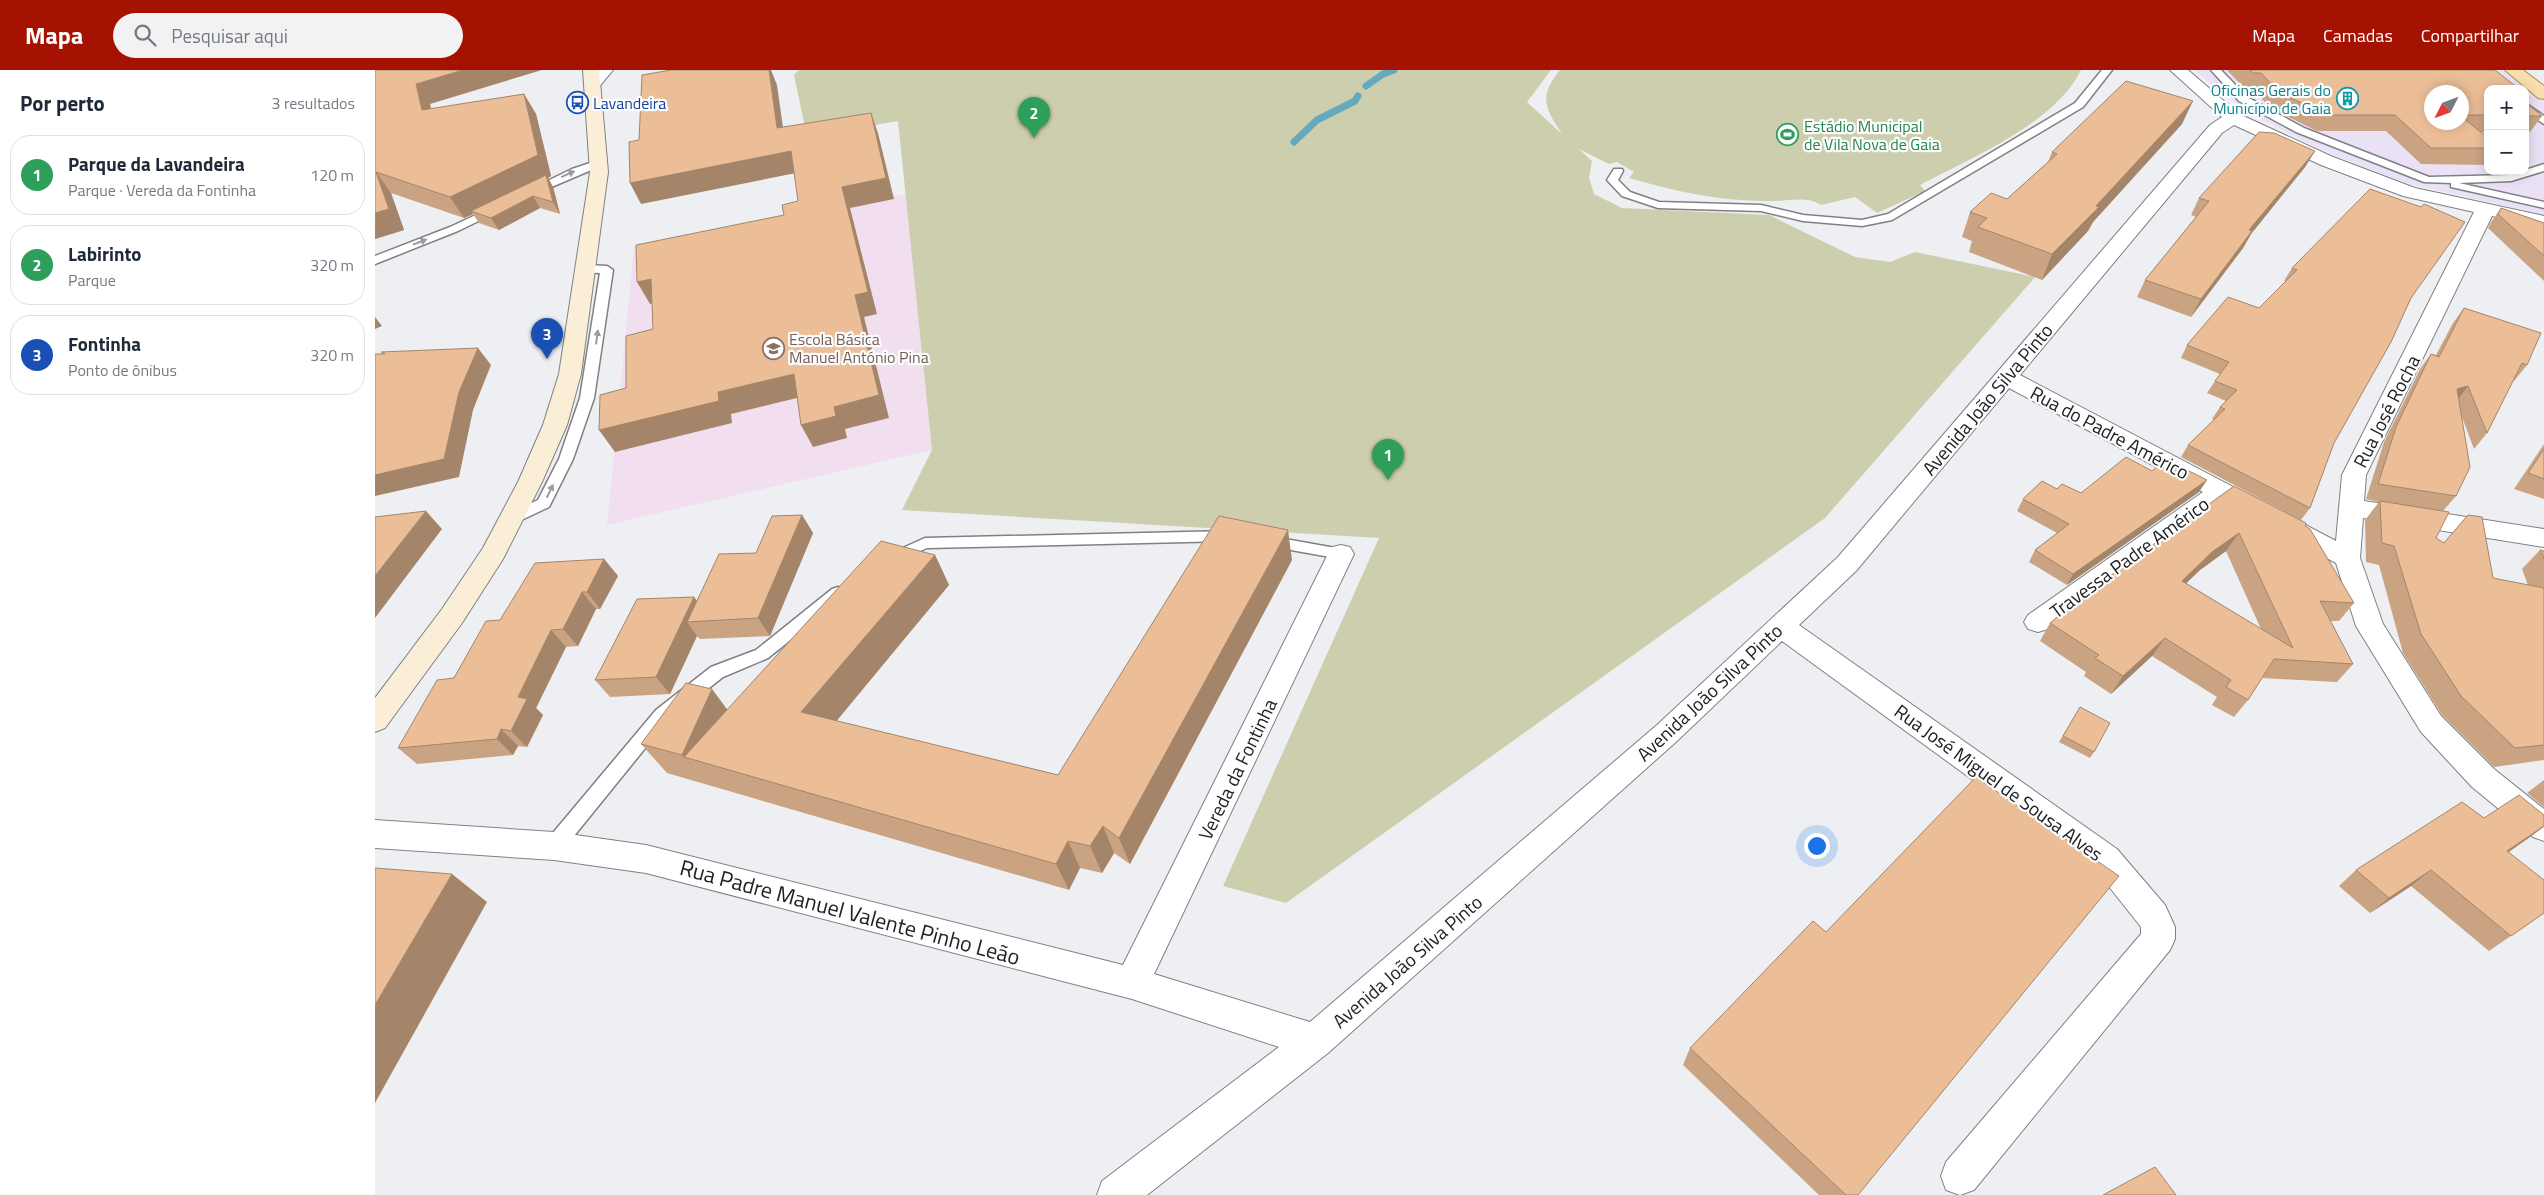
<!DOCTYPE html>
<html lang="pt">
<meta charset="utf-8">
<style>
body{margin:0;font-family:"Titillium Web",sans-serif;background:#f2f2f3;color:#1f2937}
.controls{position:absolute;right:15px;top:15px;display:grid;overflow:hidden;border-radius:10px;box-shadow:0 2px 12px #0003}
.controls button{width:45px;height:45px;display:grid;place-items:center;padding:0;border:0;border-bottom:1px solid #e0e1e3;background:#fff;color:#1f2937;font:25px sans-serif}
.compass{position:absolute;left:2049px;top:15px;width:45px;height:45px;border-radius:50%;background:#fff;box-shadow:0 2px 12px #0003;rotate:228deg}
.you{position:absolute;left:1441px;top:775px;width:18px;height:18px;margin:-12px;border:4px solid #fff;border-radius:50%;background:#1a73e8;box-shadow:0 0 0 8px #1a73e833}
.badge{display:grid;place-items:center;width:32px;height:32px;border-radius:50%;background:#a51201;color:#fff;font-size:16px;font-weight:700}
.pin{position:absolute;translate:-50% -41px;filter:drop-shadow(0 1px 2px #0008)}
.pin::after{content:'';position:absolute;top:26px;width:18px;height:15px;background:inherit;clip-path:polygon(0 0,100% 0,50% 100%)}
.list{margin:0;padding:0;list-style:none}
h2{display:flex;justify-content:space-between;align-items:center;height:65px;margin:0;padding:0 20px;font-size:21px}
h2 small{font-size:16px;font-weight:400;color:#747a83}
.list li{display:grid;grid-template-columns:32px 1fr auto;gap:15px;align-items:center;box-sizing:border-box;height:80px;margin:0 10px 10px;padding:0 10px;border:1px solid #e0e1e3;border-radius:20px}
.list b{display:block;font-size:19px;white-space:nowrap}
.list p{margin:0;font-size:16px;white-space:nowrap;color:#747a83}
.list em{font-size:16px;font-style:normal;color:#747a83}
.icon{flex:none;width:28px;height:28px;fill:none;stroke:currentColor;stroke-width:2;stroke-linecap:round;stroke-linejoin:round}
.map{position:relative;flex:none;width:2169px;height:1125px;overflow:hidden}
header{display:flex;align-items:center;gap:30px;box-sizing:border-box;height:70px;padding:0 25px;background:#a51201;color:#fff}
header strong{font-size:24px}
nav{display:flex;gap:28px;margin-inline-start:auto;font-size:18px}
.search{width:350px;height:45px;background:#f2f2f3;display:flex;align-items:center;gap:12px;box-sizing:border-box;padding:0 18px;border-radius:28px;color:#747a83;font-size:19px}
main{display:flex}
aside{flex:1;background:#fff}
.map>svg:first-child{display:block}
</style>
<header>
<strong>Mapa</strong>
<div class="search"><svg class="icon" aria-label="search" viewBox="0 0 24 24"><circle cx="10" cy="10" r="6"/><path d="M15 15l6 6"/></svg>Pesquisar aqui</div>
<nav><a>Mapa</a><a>Camadas</a><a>Compartilhar</a></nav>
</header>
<main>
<aside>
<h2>Por perto<small>3 resultados</small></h2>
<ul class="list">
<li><span class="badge" style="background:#2e9e5b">1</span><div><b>Parque da Lavandeira</b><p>Parque · Vereda da Fontinha</p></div><em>120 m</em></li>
<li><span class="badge" style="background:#2e9e5b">2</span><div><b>Labirinto</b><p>Parque</p></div><em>320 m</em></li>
<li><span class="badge" style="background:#1a4fb4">3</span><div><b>Fontinha</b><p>Ponto de ônibus</p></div><em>320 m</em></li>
</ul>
</aside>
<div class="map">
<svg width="2169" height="1125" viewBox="0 0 2169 1125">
<rect width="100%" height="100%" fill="#eeeff3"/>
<path fill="#eae1f6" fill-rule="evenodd" d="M 1820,0 L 2128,0 L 2169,32 L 2169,145 L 2035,114 L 1986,96 L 1932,73 L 1884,48 L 1843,21 ZM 2113,19 L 2150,19 L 2150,101 L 2113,101 ZM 2056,22 L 2086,22 L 2086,52 L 2056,52 Z"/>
<polygon fill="#f1dff0" points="531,124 557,380 232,455 259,177"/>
<path fill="#cccead" d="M 424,0 L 1176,0 L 1152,32 L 1187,64 C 1170,37 1163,27 1185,0 L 1706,0 C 1682,52 1594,89 1545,115 L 1550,121 L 1502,143 L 1480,127 L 1446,135 C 1432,126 1415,131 1398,131 C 1348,132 1302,122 1254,108 L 1259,102 L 1242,92 L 1234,94 L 1204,79 L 1217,91 L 1214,108 L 1219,124 L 1247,138 L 1394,145 L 1480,187 L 1515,192 L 1540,182 L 1660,207 L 1450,448 L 911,833 L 848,816 L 1004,468 L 527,440 L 557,380 L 523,51 L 432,67 L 419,5 Z"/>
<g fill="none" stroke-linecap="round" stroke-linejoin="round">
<g stroke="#66a8bc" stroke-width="7">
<polyline points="991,16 1008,4 1019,0"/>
<polyline points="919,72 942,50 980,31 983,26"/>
</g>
<defs>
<g id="service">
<polygon points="1727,0 1737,0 1708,37 1517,150 1487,156 1428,151 1386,141 1283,138 1247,126 1232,110 1239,99 1247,99 1248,101 1243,110 1255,122 1284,132 1386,135 1428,145 1487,150 1513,144 1700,33"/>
<polygon points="1836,0 1846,0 1872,27 1929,58 2054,107 2135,105 2169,94 2169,101 2136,111 2084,113 2169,132 2169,138 2076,117 2076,113 2049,112 1921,62 1864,31"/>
<polygon points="2150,33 2169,46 2169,54 2150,41"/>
<polygon points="224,90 229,93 228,95 160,124 156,125 150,122 197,99"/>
<polygon points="120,136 124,137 124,141 83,161 0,194 0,186 75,157"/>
<polygon points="211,195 232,196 238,200 219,328 198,389 174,437 142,452 132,452 130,448 132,444 163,430 184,389 205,328 225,203 207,202 205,199"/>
<polygon points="854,461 859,462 862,466 859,470 854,471 552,478 517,494 512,493 509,489 512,485 550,468"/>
<polygon points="893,466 966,479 971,480 974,484 971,488 966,489 888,475 885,471 888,467"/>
<polygon points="463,517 469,519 471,523 469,527 393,588 348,607 293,650 186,782 179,784 172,782 170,776 172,770 281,640 336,597 381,580 457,519"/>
</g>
<g id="minor">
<polygon points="221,0 238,0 223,18 211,18 209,14"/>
<path d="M 1795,0 L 1813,0 L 1864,44 L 1958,87 L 2040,118 L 2169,146 L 2169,158 L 2117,146 L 1991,405 L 1989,431 L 2169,459 L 2169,477 L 1988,448 L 1985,488 L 2008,554 L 2066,646 L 2119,699 L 2169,739 L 2169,771 L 2158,767 L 2097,717 L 2046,662 L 1981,556 L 1961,493 L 1847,432 L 1673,559 L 1663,562 L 1653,559 L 1649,552 L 1653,545 L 1828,422 L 1634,318 L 1481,501 L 1424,555 L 1742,779 L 1790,835 L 1800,857 L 1800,869 L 1795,880 L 1599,1120 L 1585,1125 L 1571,1120 L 1566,1106 L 1571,1092 L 1766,864 L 1766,857 L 1720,799 L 1407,571 L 1302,671 L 953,983 L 772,1125 L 722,1125 L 727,1111 L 904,977 L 757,929 L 271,803 L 179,790 L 0,778 L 0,750 L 179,762 L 271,775 L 748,895 L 953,484 L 957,477 L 966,475 L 975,477 L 979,484 L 779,904 L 935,952 L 1282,655 L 1463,487 L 1835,55 L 1847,47 ZM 1859,55 L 1946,95 L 2028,126 L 2099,142 L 1967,405 L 1961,471 L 1645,305 L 1847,63 Z"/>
</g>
<polygon id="secondary" points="208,0 224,0 233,102 206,304 192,355 167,412 128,489 87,553 10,658 0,662 0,628 67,539 108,478 143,412 168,355 184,304 215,102"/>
<polygon id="primary" points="2130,0 2148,0 2169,16 2169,29 2163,28"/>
</defs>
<use href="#service" stroke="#7f8083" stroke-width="3"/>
<use href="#minor" stroke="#7f8083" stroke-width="2"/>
<use href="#secondary" stroke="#7f8083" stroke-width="2"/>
<use href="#primary" stroke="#a98e58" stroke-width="2"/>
<use href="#service" fill="#fff" fill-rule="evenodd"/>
<use href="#minor" fill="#fff" fill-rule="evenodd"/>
<use href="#secondary" fill="#fbeed6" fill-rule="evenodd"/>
<use href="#primary" fill="#f7deac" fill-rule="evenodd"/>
</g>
<g fill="#caa383" fill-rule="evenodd">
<polygon points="0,0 55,34 56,39 149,24 161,44 176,106 173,108 178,117 185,144 165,138 124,160 104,153 98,144 89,148 16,123 29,160 0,169"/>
<polygon points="1852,0 2120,0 2113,19 2113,62 2105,62 2113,68 2113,95 2046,94 2011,61 1942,61 1895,38 1878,19 1870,19"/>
<polygon points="2150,24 2155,27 2151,33 2167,46 2155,62 2150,62"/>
<polygon points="1807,54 1718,152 1713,161 1667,210 1594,182 1597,171 1587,167 1595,142 1632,129 1673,92 1677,82"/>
<polygon points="1940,81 1930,97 1876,164 1868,178 1816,247 1762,227 1770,210 1821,147 1816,145 1824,128"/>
<polygon points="2126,138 2169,153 2169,211 2113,158 2116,152"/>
<polygon points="1917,198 2036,229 1959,373 1935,438 1926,450 1806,387 1813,375 1839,350 1837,349 1845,337 1851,331 1832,323 1840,311 1845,304 1806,288 1812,275 1884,238 1911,211 1909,211"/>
<polygon points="2089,238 2152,295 2139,311 2138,310 2112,363 2099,379 2087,347 2081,426 2068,441 2061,468 2069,473 2093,445 2118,508 2153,515 2147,499 2165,480 2169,481 2169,690 2119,697 2067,645 2028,583 2004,495 1991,492 1990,450 2004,432 1991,429 2009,372 2045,299 2056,284 2061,285 2078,253"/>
<polygon points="2169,374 2169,429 2139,419"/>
<polygon points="1777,401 1824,422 1692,515 1654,492 1660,480 1682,463 1642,441 1648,429 1682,419 1706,423"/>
<path d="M 1859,416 L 1930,456 L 1979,533 L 1964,551 L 1955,551 L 1978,594 L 1962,612 L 1887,608 L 1873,630 L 1859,647 L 1837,635 L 1842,627 L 1777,586 L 1736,624 L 1709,606 L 1711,602 L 1665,571 L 1675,553 ZM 1851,481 L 1886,559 L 1811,513 L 1825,500 Z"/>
<polygon points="427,445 438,463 395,566 325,569 322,566 295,624 235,627 220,610 319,527 322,531"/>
<polygon points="560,485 574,515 461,651 683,705 917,490 755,794 739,783 727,803 705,798 694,820 292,703 266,674 352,640"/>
<polygon points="229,489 243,506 225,539 221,539 203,576 191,577 161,638 168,645 152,677 143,676 138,685 42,694 23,678 125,550"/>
<polygon points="1705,637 1719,682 1715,688 1684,672"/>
<polygon points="2169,710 2169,737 2152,723"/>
<polygon points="2169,745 2169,757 2134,782 2169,843 2114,881 2036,816 1995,843 1964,816 1981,800 2109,748"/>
<polygon points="1315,978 1483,1125 1444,1125 1308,995"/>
</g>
<g fill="#a4856a">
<polygon points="88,0 167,0 55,34 61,60 47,40 41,14"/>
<polygon points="394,0 396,0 402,15 411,79 402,58"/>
<polygon points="149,24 161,44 176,106 173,108 178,117 185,144 178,132 172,108 96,141 98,144 89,148 75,127"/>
<polygon points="1818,31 1807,54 1718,152 1713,161 1667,210 1677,184 1721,136"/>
<polygon points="496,43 503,63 519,129 475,138 502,244 489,247 514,348 470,359 472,368 438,377 426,355 459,337 467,117"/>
<polygon points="416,81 426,102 266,134 255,113"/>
<polygon points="1940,81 1930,97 1876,164 1868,178 1816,247 1826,229 1874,160"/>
<polygon points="1,102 16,123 29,160 0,169"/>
<polygon points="158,126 165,138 124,160 116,148"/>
<polygon points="276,209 289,231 275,234 262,212"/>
<polygon points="0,247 7,256 0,259"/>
<polygon points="103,278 116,295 98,340 84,407 0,426 0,405 84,322"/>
<polygon points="419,304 430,326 356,344 357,353 240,382 224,360 343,322"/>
<polygon points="2093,316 2081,332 2082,319"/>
<polygon points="1832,410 1824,422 1692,515 1698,504"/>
<polygon points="51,441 67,459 0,548 0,506"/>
<polygon points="427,445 438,463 395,566 383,548"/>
<polygon points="913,460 917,490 755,794 744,768"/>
<polygon points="1864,463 1851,481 1825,500 1795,529 1807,511 1837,482"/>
<polygon points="560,485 574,515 445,671 426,642"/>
<polygon points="229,489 243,506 225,539 212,522"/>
<polygon points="207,522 221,539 203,576 188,559"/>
<polygon points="319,527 332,545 312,552 322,566 295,624 281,607"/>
<polygon points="176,560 191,577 161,638 168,645 152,677 136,661 143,627"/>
<polygon points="1790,568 1777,586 1736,624 1748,606"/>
<polygon points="337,619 360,650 309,687 332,715 307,685"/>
<polygon points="126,659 143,676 138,685 122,669"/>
<polygon points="728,756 739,783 727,803 715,776"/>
<polygon points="2169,756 2155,767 2111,797 2132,781"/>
<polygon points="693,771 705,798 694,820 681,794"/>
<polygon points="2056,800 2036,816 1995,843 2014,828"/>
<polygon points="77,804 112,832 0,1033 0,935"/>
</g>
<g fill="#ebbe98" stroke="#a4856a" fill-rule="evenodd">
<polygon points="0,0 88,0 41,14 47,40 149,24 163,85 75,127 1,102 14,139 0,143"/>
<polygon points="296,0 394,0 402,58 496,43 511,108 467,117 493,222 480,225 504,325 459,337 461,346 426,355 419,304 343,322 344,331 224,360 225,325 251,318 251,266 278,259 276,209 262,212 261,175 409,145 407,135 423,131 416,81 255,113 254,72 264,70 267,5"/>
<polygon points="1875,0 2120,0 2144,19 2113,19 2113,45 2086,45 2086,22 2056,22 2056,52 2086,52 2086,46 2113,68 2113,78 2056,78 2020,45 1951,45 1904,22 1886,3 1878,3"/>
<polygon points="1751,11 1818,31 1721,136 1724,137 1677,184 1603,157 1612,148 1595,142 1616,123 1632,129 1682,84 1677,82"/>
<polygon points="2150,32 2167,46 2150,46"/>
<polygon points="1884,62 1899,63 1940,81 1874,160 1877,161 1826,229 1770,210 1834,131 1824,128"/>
<polygon points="171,105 178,132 158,126 116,148 96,141"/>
<polygon points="1995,119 2046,137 2049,134 2090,152 2036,228 2016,272 1959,373 1935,438 1813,375 1850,339 1845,337 1862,320 1840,311 1854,292 1812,275 1853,227 1884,238 1922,200 1917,198"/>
<polygon points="2126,138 2169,153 2169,186 2123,144"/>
<polygon points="2089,238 2166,263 2152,295 2147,293 2112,363 2093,316 2082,319 2095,397 2081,426 2003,414 2021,357 2056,284 2064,287"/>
<polygon points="103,278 84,322 69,389 0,405 0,284 10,284 6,282"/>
<polygon points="2169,379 2169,409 2153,403"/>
<polygon points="1751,387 1777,401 1784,395 1790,398 1796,392 1832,410 1698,504 1660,480 1694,454 1648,429 1667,411 1682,419 1687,414 1706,423"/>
<path d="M 1859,416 L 1931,453 L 1930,456 L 1935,459 L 1979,533 L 1945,531 L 1978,594 L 1899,589 L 1873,630 L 1851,617 L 1856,610 L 1790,568 L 1748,606 L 1720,588 L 1724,585 L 1675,553 L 1710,524 ZM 1864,463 L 1918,578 L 1807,511 L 1837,482 Z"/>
<polygon points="2005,431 2074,442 2061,468 2069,473 2093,445 2107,447 2118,508 2169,518 2169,675 2140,678 2086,626 2046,564 2019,476 2007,473"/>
<polygon points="51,441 0,506 0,447"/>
<polygon points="427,445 383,548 312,552 344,484 381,483 397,446"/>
<polygon points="844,446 913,460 744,768 728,756 715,776 693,771 681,794 309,687 506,471 560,485 426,642 683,705"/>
<polygon points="2165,480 2169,481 2169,489"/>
<polygon points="229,489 212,522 207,522 188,559 176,560 143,627 152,629 136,661 126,659 122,669 23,678 62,610 79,608 111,551 125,550 160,493"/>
<polygon points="319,527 281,607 220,610 262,529"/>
<polygon points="311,613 337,619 307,685 266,674"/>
<polygon points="1705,637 1735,653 1719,682 1688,666"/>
<polygon points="1601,707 1744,806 1483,1125 1471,1125 1315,978 1438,851 1451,862"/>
<polygon points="2144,725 2169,745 2169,756 2132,781 2169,810 2169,843 2136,866 2056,800 2014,828 1981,800 2087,732 2109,748"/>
<polygon points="0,798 77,804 0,935"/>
<polygon points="1780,1097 1801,1125 1728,1125"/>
</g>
<defs><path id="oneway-solid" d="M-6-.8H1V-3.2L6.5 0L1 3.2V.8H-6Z" transform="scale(1.25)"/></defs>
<g fill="#9b9b9c">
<use href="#oneway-solid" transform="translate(193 104) rotate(-24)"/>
<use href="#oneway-solid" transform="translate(45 172) rotate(-21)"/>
<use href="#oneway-solid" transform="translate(222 267) rotate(-82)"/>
<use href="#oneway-solid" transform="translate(175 421) rotate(-64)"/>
</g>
<defs>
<symbol id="building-ring" viewBox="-11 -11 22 22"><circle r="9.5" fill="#fcfdfe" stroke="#0f9aa8" stroke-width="1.5"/><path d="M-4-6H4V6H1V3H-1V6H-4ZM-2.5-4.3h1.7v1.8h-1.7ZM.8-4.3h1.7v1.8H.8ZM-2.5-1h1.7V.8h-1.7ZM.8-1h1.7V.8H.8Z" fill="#0f9aa8"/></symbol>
<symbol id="bus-ring" viewBox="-11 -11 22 22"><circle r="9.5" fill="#fcfdfe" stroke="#1a4fb4" stroke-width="1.5"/><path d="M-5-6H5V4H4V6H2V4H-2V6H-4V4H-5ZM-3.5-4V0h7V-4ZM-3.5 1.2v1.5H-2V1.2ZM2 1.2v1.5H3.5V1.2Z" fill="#1a4fb4"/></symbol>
<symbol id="stadium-ring" viewBox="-11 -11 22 22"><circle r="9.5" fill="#fcfdfe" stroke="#2e9e5b" stroke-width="1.5"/><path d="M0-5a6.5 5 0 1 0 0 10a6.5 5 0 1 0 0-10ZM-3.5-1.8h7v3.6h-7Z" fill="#2e9e5b"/></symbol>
<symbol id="school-ring" viewBox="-11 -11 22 22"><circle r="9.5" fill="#fcfdfe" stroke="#8d6e63" stroke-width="1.5"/><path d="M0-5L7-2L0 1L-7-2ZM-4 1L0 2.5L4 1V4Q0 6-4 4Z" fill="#8d6e63"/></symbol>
</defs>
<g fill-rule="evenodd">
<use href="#building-ring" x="1960" y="16" width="25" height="25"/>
<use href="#bus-ring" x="190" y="20" width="25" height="25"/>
<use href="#stadium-ring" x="1400" y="52" width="25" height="25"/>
<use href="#school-ring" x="386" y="266" width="25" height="25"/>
</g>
<g text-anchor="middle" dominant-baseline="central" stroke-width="4.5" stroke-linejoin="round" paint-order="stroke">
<g font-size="16" fill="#0d838f" stroke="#fcfdfe" text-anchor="end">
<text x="1956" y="20">Oficinas Gerais do<tspan x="1956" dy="18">Município de Gaia</tspan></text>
</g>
<g font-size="16" fill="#164399" stroke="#fcfdfe" text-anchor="start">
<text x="218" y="33">Lavandeira</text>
</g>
<g font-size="16" fill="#27864d" stroke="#fcfdfe" text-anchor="start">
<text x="1429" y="56">Estádio Municipal<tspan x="1429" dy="18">de Vila Nova de Gaia</tspan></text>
</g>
<g font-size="16" fill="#785e54" stroke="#fcfdfe" text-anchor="start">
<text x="414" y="269">Escola Básica<tspan x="414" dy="18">Manuel António Pina</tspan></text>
</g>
<g font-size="19" fill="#212123" stroke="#fcfdfe">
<text transform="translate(1612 329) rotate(-50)">Avenida João Silva Pinto</text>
<text transform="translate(2011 341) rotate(-63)">Rua José Rocha</text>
<text transform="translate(1735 362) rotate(28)">Rua do Padre Américo</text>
<text transform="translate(1754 487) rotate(-36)">Travessa Padre Américo</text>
<text transform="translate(1334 622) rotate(-43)">Avenida João Silva Pinto</text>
<text transform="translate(862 699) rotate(-64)">Vereda da Fontinha</text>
<text transform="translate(1624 712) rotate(36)">Rua José Miguel de Sousa Alves</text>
<text transform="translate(1032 891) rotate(-41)">Avenida João Silva Pinto</text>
</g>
<g font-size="22" fill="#212123" stroke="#fcfdfe">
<text transform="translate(475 842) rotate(15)">Rua Padre Manuel Valente Pinho Leão</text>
</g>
</g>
</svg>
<div class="controls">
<button>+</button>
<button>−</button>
</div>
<svg class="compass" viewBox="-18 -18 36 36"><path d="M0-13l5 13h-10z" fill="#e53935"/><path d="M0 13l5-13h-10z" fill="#747a83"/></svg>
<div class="you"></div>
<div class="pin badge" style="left:1013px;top:410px;background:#2e9e5b">1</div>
<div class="pin badge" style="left:659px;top:68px;background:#2e9e5b">2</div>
<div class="pin badge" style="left:172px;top:289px;background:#1a4fb4">3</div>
</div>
</main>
